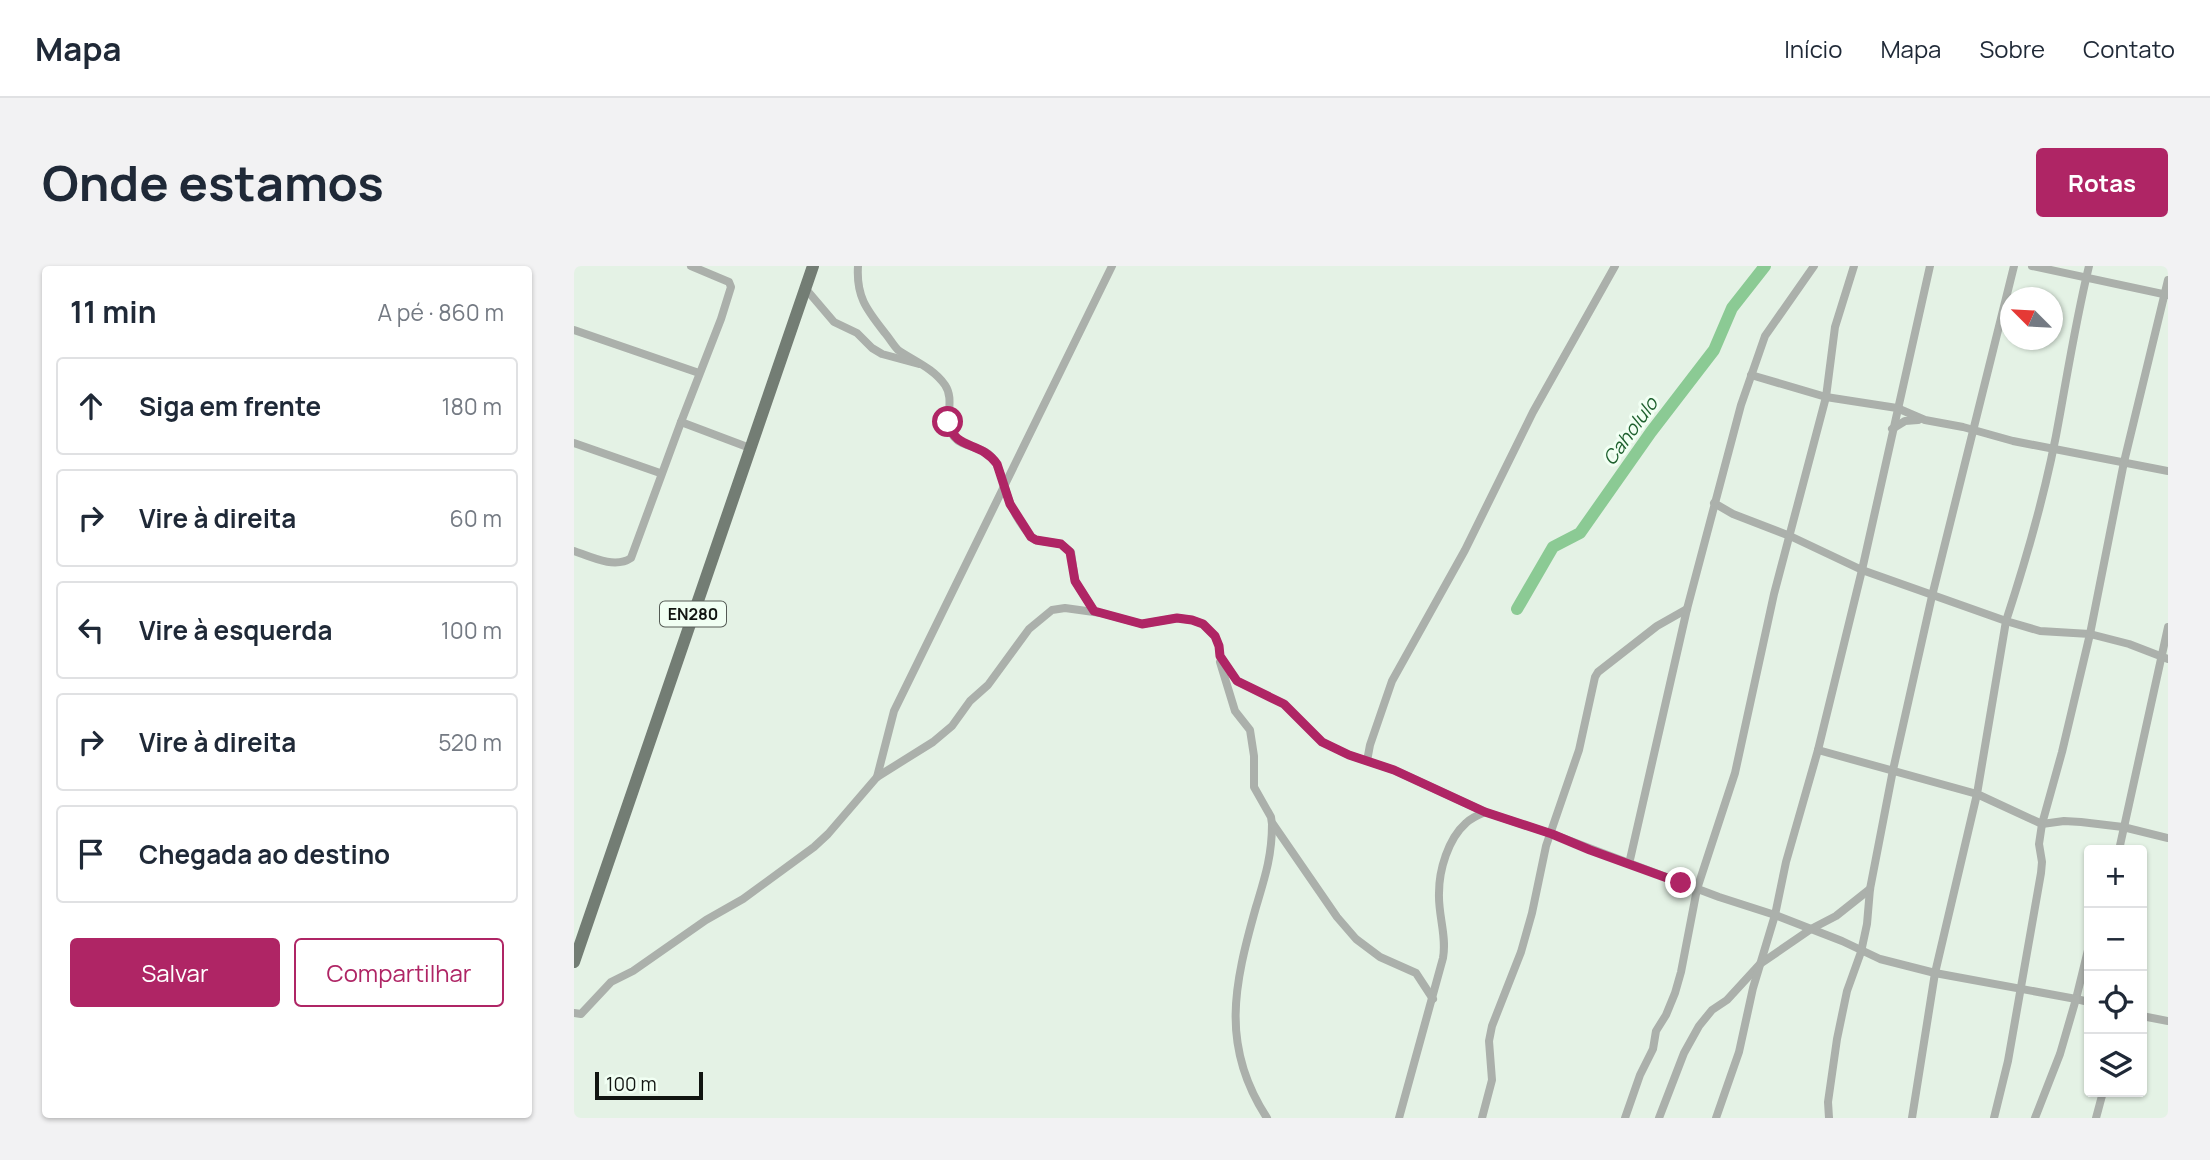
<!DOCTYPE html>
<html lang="pt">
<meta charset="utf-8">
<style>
body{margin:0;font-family:Manrope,sans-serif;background:#f2f2f3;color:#1f2937}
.controls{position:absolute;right:21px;bottom:21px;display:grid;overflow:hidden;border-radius:7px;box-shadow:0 2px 5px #0004}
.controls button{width:63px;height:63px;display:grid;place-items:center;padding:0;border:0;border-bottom:2px solid #e0e1e3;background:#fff;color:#1f2937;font:35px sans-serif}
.compass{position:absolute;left:1426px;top:21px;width:63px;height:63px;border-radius:50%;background:#fff;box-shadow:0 2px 5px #0004;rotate:294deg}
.scale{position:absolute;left:21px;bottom:18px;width:108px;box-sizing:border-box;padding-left:7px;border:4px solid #111511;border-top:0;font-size:19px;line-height:24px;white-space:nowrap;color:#111511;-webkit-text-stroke:5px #f1fff3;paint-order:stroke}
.stop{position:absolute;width:21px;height:21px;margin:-16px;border:5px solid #af2565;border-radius:50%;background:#fff}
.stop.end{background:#af2565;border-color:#fff;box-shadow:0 2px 7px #0008}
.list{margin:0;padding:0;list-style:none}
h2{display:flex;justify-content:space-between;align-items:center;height:91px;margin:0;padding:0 28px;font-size:30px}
h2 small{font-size:23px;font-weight:400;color:#747a83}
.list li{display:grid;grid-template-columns:46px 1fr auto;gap:21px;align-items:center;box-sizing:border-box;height:98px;margin:0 14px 14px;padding:0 14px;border:2px solid #e0e1e3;border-radius:7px}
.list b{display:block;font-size:26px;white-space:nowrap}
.list em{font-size:23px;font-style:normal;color:#747a83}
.actions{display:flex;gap:14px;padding:21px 28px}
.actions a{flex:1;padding:16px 0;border:2px solid #af2565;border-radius:7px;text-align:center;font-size:24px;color:#af2565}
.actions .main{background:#af2565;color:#fff}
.icon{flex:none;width:38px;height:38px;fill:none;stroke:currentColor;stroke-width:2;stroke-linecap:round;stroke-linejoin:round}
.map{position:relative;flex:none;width:1594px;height:852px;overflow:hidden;border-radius:7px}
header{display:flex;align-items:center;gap:42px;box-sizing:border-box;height:98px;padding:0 35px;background:#fff;border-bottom:2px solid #e0e1e3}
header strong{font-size:33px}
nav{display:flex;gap:38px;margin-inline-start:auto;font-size:24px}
.intro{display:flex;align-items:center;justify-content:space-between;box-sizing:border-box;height:168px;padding:0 42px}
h1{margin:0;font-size:49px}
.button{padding:18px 32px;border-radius:7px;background:#af2565;color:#fff;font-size:24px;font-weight:700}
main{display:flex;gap:42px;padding:0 42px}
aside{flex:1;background:#fff;border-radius:7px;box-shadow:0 2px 5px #0004}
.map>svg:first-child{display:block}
</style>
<header>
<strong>Mapa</strong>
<nav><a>Início</a><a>Mapa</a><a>Sobre</a><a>Contato</a></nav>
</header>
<div class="intro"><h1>Onde estamos</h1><a class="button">Rotas</a></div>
<main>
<aside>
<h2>11 min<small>A pé · 860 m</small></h2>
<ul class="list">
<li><svg class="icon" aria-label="ahead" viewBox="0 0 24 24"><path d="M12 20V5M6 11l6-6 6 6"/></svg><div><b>Siga em frente</b></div><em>180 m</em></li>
<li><svg class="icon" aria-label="right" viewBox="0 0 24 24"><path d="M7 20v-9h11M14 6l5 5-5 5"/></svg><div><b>Vire à direita</b></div><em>60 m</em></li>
<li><svg class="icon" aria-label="left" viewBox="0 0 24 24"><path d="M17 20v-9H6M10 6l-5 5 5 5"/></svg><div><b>Vire à esquerda</b></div><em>100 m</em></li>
<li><svg class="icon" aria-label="right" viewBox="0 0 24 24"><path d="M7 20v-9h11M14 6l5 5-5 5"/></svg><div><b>Vire à direita</b></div><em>520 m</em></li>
<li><svg class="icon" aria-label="arrive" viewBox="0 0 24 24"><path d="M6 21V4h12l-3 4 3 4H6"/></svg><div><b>Chegada ao destino</b></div></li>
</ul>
<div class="actions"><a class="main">Salvar</a><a>Compartilhar</a></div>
</aside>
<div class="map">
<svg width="1594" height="852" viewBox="0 0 1594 852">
<rect width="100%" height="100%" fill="#e4f2e5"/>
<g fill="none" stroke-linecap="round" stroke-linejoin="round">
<polyline stroke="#8bca94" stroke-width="12" points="943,343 979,281 1006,267 1077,166 1140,84 1158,42 1191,0"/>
<g stroke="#abb0ab" stroke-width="8">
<path d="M 284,0 C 282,31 293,44 311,67 C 316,73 319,79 324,84 C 340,95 359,102 371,119 C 382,135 368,156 380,171 C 390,183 410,179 420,194 C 428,205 430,222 435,234 C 440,248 448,260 457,271 L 462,274 L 487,278 L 497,286 L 501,315 L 520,345"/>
<polyline points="1458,0 1594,29"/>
<path d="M 1515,0 C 1503,49 1495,98 1486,148 C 1474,218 1454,288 1432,355 L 1466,365 L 1516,368 L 1555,378 L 1594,393"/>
<polyline points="231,22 260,56 283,67 298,82 308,88 345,98"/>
<polyline points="0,64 125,107"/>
<polyline points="1177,109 1252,131 1323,142 1351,154 1389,161 1439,175 1594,205"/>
<polyline points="107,156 147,53 157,21 155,16 117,0"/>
<polyline points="1318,163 1331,155 1344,154"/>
<polyline points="0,177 86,207"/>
<polyline points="1140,237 1159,248 1216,270 1288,304 1432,355 1403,528 1468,558 1490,555 1507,556 1549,561 1594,572"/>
<path d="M 0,285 C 17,291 41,303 57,292 L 107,156 L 176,182"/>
<path d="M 646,396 L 661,445 L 676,464 L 680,490 L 680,521 L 697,551 L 698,558 C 698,590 691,611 682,641 C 660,719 646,780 693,852"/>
<polyline points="1244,484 1403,528 1361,707 1338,852"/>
<polyline points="793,495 796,479 818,415 891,284 959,146 1041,0"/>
<polyline points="303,511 320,445 538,0"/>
<polyline points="699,558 763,651 782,673 806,691 842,707 859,733"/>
<polyline points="1545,584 1594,361"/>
<polyline points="1055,598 1113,343 1167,139 1191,70 1240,0"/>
<polyline points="1515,680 1502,733 1515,736"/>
<polyline points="0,747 7,748 37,716 59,705 132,654 169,633 240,581 254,568 303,511 359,476 378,460 396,435 414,419 455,363 478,344 491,342 527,347 568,358 603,352 618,354 629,358 641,370 645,380 646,390 663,415 710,438 748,476 775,489 820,504 911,546 978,568 1145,631 1201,649 1268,675 1306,693 1361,707 1502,733 1486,788 1461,852"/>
<polyline points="1568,750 1594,755"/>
<path d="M 825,852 L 869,692 C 873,670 864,649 865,627 C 865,604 874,573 892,557 C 897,552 904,549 911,546"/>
<polyline points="908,852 918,814 915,775 918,760 947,686 958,647 972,580 1005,484 1021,411 1024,406 1083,360 1113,343"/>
<polyline points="1051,852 1066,809 1079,783 1082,765 1092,749 1101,727 1107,706 1123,623 1161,507 1200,328 1252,131 1261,61 1280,0"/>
<polyline points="1085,852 1110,787 1125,760 1138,744 1153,734 1186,698 1237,663 1262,650 1296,623"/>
<polyline points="1142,852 1165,786 1179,722 1201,649 1212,596 1244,484 1288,304 1356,0"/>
<polyline points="1255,852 1254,836 1263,773 1273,725 1287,686 1293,658 1296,623 1319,504 1358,330 1440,0"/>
<polyline points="1420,852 1434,795 1467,607 1468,596 1465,578 1468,558 1488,486 1516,368 1550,196 1594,14"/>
<polyline points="1522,852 1529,826"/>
</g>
<polyline stroke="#737d74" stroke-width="12" points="0,696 239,0"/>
</g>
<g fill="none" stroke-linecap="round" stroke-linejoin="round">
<path stroke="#af2565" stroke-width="9" d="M 374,156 C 381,185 406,174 423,198 L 436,238 L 457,271 L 462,274 L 487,278 L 496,286 L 501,315 L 520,345 L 568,358 L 603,352 L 618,354 L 629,358 L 641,370 L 645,380 L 646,390 L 663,415 L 710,438 L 748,476 L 775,489 L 820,504 L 911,546 L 978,568 L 1016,584 L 1107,617"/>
</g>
<g text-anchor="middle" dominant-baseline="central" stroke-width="6" stroke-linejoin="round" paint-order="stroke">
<rect fill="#f1fff3" stroke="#545b55" stroke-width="2" x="86" y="335.5" width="66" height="25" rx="5"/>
<g font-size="16" font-weight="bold" fill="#111511">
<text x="119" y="348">EN280</text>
</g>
<g font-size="19" font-style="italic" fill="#1e602e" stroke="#f1fff3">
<text transform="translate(1056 165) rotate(-54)">Caholulo</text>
</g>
</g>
</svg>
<div class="controls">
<button>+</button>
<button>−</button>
<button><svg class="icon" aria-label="locate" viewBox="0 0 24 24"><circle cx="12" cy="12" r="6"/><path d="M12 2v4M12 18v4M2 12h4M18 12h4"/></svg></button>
<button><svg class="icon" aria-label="layers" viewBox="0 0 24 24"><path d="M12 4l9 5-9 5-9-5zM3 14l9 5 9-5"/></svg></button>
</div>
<svg class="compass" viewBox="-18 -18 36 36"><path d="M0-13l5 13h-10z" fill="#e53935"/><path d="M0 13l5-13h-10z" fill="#747a83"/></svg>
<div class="scale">100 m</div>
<div class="stop" style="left:374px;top:156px"></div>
<div class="stop end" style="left:1107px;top:617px"></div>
</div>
</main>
